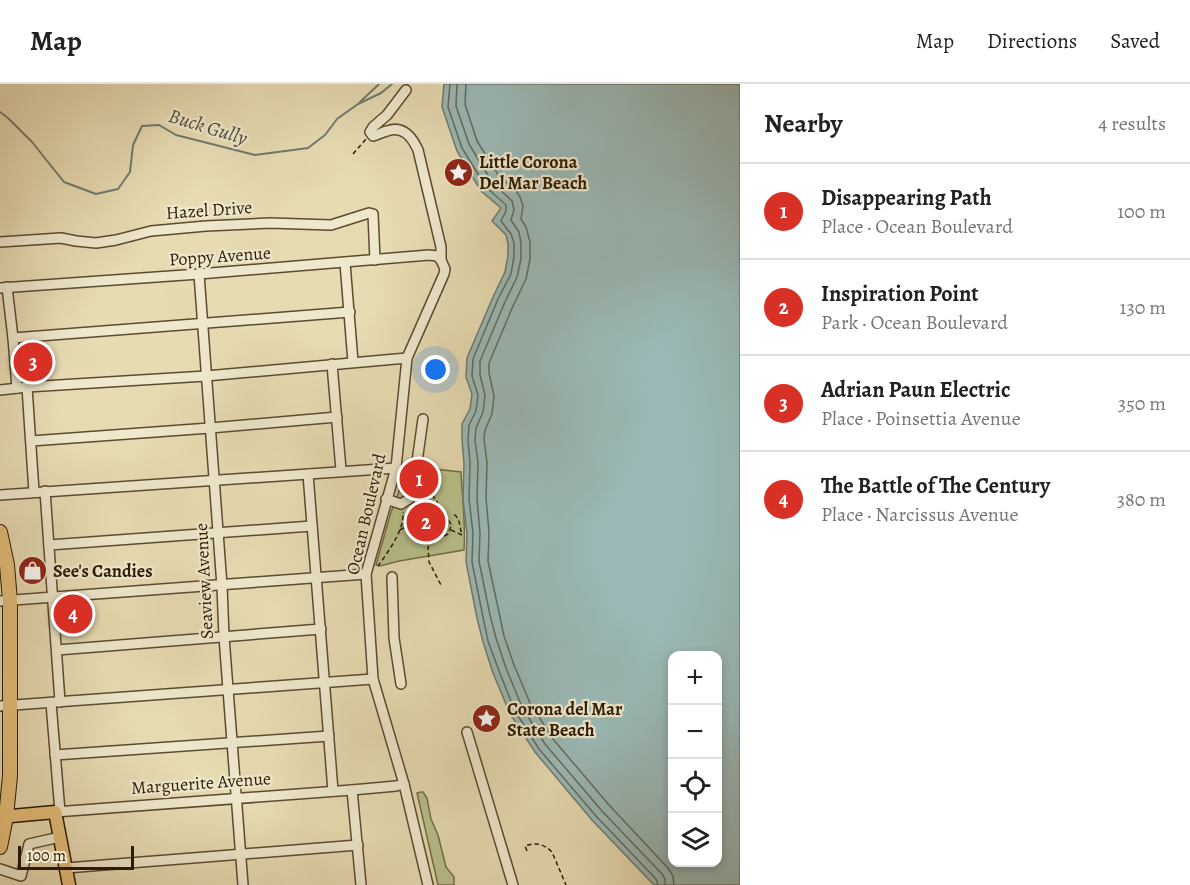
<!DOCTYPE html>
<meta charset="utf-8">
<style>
body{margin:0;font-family:Alegreya,serif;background:#f6f6f6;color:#222}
.controls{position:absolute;right:18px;bottom:18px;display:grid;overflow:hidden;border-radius:12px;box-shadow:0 3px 9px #0003}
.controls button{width:54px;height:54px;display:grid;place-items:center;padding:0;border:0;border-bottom:2px solid #e0e0e0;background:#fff;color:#222;font:30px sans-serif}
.scale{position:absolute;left:18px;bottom:15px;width:116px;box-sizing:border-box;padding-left:6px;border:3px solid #2d1b04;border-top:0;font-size:16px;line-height:21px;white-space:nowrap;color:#2d1b04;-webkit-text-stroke:4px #efe8cd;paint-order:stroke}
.you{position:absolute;left:436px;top:286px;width:21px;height:21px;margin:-15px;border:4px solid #fff;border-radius:50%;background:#1a73e8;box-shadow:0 0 0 9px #1a73e833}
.badge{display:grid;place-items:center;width:39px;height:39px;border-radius:50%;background:#d93025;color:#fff;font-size:20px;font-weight:700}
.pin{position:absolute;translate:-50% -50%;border:3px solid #fff;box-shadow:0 2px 6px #0006}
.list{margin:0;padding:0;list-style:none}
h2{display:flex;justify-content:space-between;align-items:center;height:78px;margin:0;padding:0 24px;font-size:26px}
h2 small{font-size:20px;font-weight:400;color:#767676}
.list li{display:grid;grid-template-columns:39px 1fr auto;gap:18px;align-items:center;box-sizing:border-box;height:96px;padding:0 24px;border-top:2px solid #e0e0e0}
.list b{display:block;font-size:22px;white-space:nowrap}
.list p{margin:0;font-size:20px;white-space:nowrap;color:#767676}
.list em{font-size:20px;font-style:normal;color:#767676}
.icon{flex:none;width:33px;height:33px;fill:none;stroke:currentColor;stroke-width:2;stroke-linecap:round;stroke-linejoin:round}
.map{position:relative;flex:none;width:740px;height:801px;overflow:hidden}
header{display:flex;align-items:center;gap:36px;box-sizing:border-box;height:84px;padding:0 30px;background:#fff;border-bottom:2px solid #e0e0e0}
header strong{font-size:28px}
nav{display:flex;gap:33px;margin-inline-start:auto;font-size:21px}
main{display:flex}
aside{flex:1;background:#fff}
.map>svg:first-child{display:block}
</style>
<header>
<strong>Map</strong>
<nav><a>Map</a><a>Directions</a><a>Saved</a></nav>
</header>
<main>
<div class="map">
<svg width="740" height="801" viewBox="0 0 740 801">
<rect width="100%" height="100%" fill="#e7dbb2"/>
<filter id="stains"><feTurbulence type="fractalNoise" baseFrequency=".00333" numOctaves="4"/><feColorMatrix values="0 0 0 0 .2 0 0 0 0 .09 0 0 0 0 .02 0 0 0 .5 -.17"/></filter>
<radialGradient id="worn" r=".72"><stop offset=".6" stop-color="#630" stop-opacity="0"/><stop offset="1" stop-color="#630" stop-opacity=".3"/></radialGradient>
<g fill="#b8c08a" stroke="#726e47" stroke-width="1.5">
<path d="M 407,382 L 461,388 C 462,414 466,440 464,466 L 399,477 L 380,482 L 376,481 L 391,428 L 397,413 Z"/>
<polygon points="421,708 423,708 427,714 431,735 438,751 446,783 454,793 454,801 438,801 417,709"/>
</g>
<path fill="#9ab9b6" stroke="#6e7a6f" stroke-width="1.5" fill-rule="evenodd" d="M 444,0 L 740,0 L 740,801 L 654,801 L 592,736 L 535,668 L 510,630 L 493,589 L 483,558 L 477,534 L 466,478 L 467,450 L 463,415 L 464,379 L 462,356 L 462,340 L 470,325 L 472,310 L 466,293 L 467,274 L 493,213 L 505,188 L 508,172 L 508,160 L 506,151 L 492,137 L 501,124 L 481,107 L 457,67 L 442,23 ZM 672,572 L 718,572 L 718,778 L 672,778 Z"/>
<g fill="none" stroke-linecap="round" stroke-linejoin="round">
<g stroke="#646a5d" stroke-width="1.5">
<polyline points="450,0 448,23 462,64 486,103 506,121 506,127 501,137 511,150 514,159 514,173 511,190 498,215 473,275 472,292 478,311 476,327 469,341 468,356 470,379 469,415 473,449 472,478 483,533 488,557 499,587 515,627 539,665 596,732 656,795 658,801"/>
<polyline points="457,0 456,22 469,60 492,98 512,117 514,126 511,136 519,148 521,159 521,175 517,193 505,218 480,277 480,291 485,311 483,328 476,344 475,356 478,379 477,415 480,449 479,477 490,531 496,554 506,584 522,623 545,660 602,727 662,790 665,795 665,801"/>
<polyline points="466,0 465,20 477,57 499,92 516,107 520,113 523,122 521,135 526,143 530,158 530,175 526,195 513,222 489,279 489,289 494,312 492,330 485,346 484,355 487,379 486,414 489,448 488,477 504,552 514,581 530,619 553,655 609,721 668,784 673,792 674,801"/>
</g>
<g stroke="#6e7a6f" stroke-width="2">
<polyline points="360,18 379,0"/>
<polyline points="0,28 8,34 32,58 64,98 96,110 118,105 130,88 133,61 142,42 159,41 176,51 255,71 308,64 325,51 337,35 358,20 381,9 392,0"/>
</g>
<defs>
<g id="minor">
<path d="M 406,6 L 387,31 L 373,43 L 370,48 L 373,52 C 378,51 382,48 387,47 C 403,41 412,53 418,66 L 441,163 L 441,176 L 445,185 L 444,190 L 407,274 L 396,384 L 366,490 L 373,595 L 404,700 L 428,801"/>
<polyline points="0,158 61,154 76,157 96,159 116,156 151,147 206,142 270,139 331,141 369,129 373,130 375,176"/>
<polyline points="345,179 353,278"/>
<polyline points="199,190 222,502 224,553 243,801"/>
<polyline points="7,203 13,254 17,304"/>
<polyline points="0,204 199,190 429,171 437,172 441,176"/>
<polyline points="13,254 350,228"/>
<polyline points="332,280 341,386"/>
<polyline points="27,303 34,408"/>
<polyline points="0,306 27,303 206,292 407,274"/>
<polyline points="31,357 210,344 337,333"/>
<polyline points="308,390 333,707"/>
<polyline points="45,407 60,618"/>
<polyline points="0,411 396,384"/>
<polyline points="386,415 401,420 409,415 415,392 423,335"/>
<polyline points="49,461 312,442"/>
<polyline points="392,493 394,554 401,600"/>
<polyline points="0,517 366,490"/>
<polyline points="57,566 321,545"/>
<polyline points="51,619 60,728"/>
<polyline points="0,622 373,595"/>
<polyline points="467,648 513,801"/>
<polyline points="55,671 329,652"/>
<polyline points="352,706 361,801"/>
<polyline points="55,728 352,706 396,702 404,700"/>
<polyline points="66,784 358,761"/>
<polyline points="0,785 21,792 29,760 60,753"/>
</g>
<polyline id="major" points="0,733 55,728 69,801"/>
<polyline id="highway" points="0,448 7,481 10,517 10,692 6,733 0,763"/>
</defs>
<use href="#minor" stroke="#5c4b30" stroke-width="12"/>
<use href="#major" stroke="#2d1b04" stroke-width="15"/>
<use href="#highway" stroke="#2d1b04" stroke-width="16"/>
<g stroke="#2d1b04" stroke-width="1.5" stroke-dasharray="4.5 3" stroke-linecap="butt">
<polyline points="353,70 366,55"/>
<path d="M 423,399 C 427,402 450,437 451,441 C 451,444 449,447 448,450 L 435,457 L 428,463 L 429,478 L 441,501"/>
<polyline points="400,446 421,433 422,431 414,421"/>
<path d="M 451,446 L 462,451 C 459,442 461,434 452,429"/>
<path d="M 378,482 C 388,468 405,445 403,428"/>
<path d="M 527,767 L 525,762 C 536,758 544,760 552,768 L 566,801"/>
</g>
<use href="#minor" stroke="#efe8cd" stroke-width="9"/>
<use href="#major" stroke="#e4be79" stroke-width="12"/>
<use href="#highway" stroke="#e4be79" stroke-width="14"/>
</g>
<defs>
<symbol id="sight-disc" viewBox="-11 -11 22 22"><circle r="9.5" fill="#8f2418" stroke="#efe8cd"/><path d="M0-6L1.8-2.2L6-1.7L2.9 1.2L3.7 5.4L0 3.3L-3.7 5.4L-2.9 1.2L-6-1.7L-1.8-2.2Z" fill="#fff"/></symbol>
<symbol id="shop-disc" viewBox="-11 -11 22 22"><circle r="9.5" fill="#8f2418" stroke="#efe8cd"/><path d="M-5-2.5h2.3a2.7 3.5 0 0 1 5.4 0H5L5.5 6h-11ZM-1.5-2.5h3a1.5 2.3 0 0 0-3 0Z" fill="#fff"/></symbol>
</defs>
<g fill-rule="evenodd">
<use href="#sight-disc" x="442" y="72" width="33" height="33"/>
<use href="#shop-disc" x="16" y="470" width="33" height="33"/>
<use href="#sight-disc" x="470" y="618" width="33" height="33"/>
</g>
<g text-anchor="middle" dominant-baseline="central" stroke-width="4.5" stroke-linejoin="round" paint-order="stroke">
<g font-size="18" font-weight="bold" fill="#2d1b04" stroke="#efe8cd" text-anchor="start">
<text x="479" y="78">Little Corona<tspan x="479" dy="21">Del Mar Beach</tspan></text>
<text x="53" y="487">See's Candies</text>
<text x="507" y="625">Corona del Mar<tspan x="507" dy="21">State Beach</tspan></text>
</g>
<g font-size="18" fill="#2d1b04" stroke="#efe8cd">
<text transform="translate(209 126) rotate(-4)">Hazel Drive</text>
<text transform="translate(220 172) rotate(-4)">Poppy Avenue</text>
<text transform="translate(366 430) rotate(-77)">Ocean Boulevard</text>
<text transform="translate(204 497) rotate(-93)">Seaview Avenue</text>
<text transform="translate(201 699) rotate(-4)">Marguerite Avenue</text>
</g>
<g font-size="20" font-style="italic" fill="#4e4a39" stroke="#efe8cd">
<text transform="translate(208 43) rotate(17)">Buck Gully</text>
</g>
</g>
<rect width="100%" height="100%" filter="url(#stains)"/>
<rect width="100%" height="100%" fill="url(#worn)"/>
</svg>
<div class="controls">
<button>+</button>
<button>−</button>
<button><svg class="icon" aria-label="locate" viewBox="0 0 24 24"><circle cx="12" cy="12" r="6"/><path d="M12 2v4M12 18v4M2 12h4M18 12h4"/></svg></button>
<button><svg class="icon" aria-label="layers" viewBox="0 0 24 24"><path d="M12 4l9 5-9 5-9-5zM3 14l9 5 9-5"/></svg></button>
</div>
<div class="scale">100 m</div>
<div class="you"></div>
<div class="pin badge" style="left:419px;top:395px">1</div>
<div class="pin badge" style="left:426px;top:438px">2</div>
<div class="pin badge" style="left:33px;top:278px">3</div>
<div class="pin badge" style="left:73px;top:530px">4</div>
</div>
<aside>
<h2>Nearby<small>4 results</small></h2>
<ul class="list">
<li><span class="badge">1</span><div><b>Disappearing Path</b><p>Place · Ocean Boulevard</p></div><em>100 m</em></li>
<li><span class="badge">2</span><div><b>Inspiration Point</b><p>Park · Ocean Boulevard</p></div><em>130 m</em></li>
<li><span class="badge">3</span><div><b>Adrian Paun Electric</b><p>Place · Poinsettia Avenue</p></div><em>350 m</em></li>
<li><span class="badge">4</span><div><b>The Battle of The Century</b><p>Place · Narcissus Avenue</p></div><em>380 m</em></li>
</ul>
</aside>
</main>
